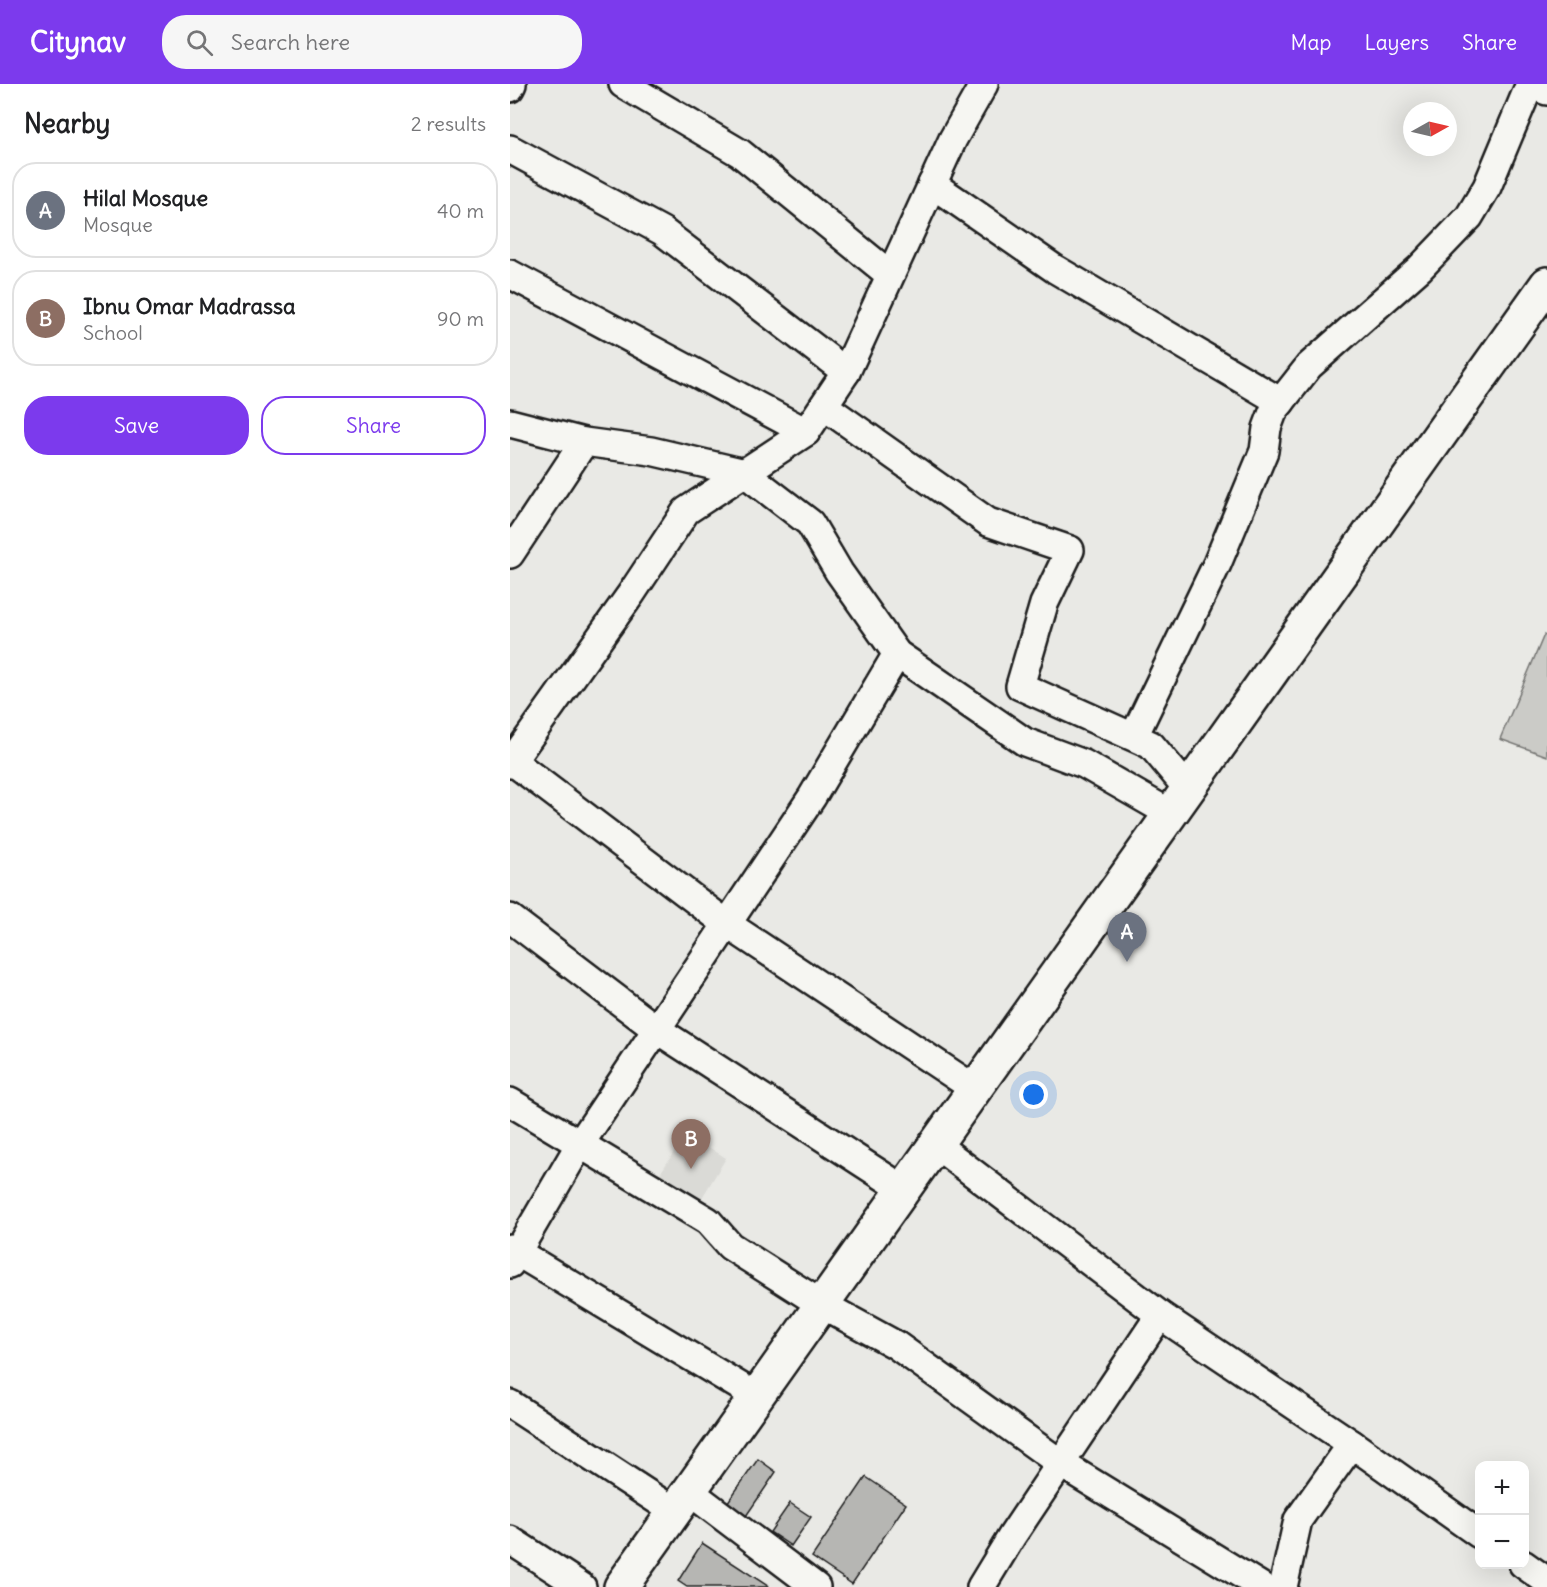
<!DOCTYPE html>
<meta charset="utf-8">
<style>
body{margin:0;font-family:Delius,sans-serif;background:#f6f6f6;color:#202124}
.controls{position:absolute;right:18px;bottom:18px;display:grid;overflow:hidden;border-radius:12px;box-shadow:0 6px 24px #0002}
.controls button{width:54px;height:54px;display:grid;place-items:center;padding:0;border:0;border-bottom:2px solid #e0e0e0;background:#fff;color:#202124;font:30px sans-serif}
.compass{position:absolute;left:893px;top:18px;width:54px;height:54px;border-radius:50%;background:#fff;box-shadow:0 6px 24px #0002;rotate:82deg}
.you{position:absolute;left:524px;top:1011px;width:21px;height:21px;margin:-15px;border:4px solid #fff;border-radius:50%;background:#1a73e8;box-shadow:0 0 0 9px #1a73e833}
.badge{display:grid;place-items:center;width:39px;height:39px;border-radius:50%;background:#7c3aed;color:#fff;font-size:20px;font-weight:700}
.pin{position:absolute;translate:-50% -50px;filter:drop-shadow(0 2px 3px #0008)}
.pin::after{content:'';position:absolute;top:32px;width:21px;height:18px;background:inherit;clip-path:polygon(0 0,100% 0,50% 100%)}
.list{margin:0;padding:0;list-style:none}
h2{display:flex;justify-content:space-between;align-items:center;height:78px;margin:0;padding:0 24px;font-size:26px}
h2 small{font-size:20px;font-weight:400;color:#757577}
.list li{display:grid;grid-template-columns:39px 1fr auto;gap:18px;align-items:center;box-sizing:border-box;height:96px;margin:0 12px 12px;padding:0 12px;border:2px solid #e0e0e0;border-radius:24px}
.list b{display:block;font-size:22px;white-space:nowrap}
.list p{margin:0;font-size:20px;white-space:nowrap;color:#757577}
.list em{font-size:20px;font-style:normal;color:#757577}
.actions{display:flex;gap:12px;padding:18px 24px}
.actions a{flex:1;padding:14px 0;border:2px solid #7c3aed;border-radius:24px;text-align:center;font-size:21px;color:#7c3aed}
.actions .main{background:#7c3aed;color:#fff}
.icon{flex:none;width:33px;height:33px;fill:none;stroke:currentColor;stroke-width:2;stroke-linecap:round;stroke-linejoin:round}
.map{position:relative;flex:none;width:1037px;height:1503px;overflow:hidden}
header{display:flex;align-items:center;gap:36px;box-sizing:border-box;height:84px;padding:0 30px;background:#7c3aed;color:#fff}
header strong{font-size:28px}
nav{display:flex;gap:33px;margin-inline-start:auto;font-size:21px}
.search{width:420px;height:54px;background:#f6f6f6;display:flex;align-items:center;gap:15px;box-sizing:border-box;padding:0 21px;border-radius:24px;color:#757577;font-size:22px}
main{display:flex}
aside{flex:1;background:#fff}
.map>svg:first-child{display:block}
</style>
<header>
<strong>Citynav</strong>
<div class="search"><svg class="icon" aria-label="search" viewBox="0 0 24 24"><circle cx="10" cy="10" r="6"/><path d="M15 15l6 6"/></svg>Search here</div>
<nav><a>Map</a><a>Layers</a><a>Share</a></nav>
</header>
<main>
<aside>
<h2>Nearby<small>2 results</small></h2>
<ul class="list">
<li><span class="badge" style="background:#6b7280">A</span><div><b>Hilal Mosque</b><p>Mosque</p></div><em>40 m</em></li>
<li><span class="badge" style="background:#8d6e63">B</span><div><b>Ibnu Omar Madrassa</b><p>School</p></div><em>90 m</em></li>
</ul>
<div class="actions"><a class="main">Save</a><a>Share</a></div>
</aside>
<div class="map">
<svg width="1037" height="1503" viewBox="0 0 1037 1503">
<rect width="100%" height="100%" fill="#e9e9e5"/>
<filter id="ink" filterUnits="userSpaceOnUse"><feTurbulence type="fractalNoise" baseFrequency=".0167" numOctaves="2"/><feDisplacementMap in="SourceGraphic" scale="12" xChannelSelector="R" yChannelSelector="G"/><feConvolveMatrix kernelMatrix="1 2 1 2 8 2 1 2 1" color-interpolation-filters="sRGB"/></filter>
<g filter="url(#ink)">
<polygon fill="#dadad6" points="176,1049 216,1074 187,1122 146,1096"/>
<polygon fill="#cbcbc7" stroke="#747472" stroke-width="1.5" points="1034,551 1037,553 1037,672 990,655"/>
<g fill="#b6b6b3" stroke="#1c1c1c" stroke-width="1.5">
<polygon points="248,1375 266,1388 234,1435 215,1422"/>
<polygon points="356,1393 396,1420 342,1500 302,1473"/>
<polygon points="280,1419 301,1433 281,1462 260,1448"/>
<polygon points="192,1459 258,1502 257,1503 177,1503 168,1497"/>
</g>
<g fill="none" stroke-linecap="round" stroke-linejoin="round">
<defs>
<g id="street">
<polyline points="113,0 230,69 379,190"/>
<polyline points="0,4 2,0"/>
<polyline points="0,65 152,147 336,288"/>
<polyline points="422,100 545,185 771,318"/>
<polyline points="0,190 296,348"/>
<polyline points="314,322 478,438 560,466 534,520 510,602 641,661 678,705"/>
<polyline points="0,339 74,358 141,367 235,389 300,439 329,488 387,570 515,658 574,680 661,730"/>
<polyline points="0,470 74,358"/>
<polyline points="624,652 707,480 754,367 757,344 763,328 799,282 910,184 959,133 977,103 1020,0"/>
<polyline points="2,677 217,840 465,1005"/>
<polyline points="0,680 121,510 176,427 296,348 336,288 443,55 474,0"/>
<polyline points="0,834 146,945 393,1105"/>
<polyline points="0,1018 198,1137 220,1162 311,1220 386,1261 550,1379 752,1503"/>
<polyline points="425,1060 650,1231 842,1360 969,1450"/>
<polyline points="0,1164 246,1312"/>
<polyline points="0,1180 70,1060 302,713 387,570"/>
<polyline points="0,1320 164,1427"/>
<polyline points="179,1407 306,1503"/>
<polyline points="0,1456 72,1503"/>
<polyline points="1013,1480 1037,1497"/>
<polyline points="471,1503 502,1452 650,1231"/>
<polyline points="773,1503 788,1436 842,1360"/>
</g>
<g id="secondary">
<polyline points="1028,0 1037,4"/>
<polyline points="111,1503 1037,200"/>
</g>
</defs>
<use href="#street" stroke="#1c1c1c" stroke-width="32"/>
<use href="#secondary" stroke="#1c1c1c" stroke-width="38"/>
<use href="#street" stroke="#f6f6f2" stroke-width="27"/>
<use href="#secondary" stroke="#f6f6f2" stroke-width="33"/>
</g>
</g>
</svg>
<div class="controls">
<button>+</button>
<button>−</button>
</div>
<svg class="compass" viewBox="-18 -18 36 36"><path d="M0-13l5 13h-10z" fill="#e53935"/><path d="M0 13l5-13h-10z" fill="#757577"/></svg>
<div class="you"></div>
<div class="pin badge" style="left:617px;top:878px;background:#6b7280">A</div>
<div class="pin badge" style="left:181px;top:1085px;background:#8d6e63">B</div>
</div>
</main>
